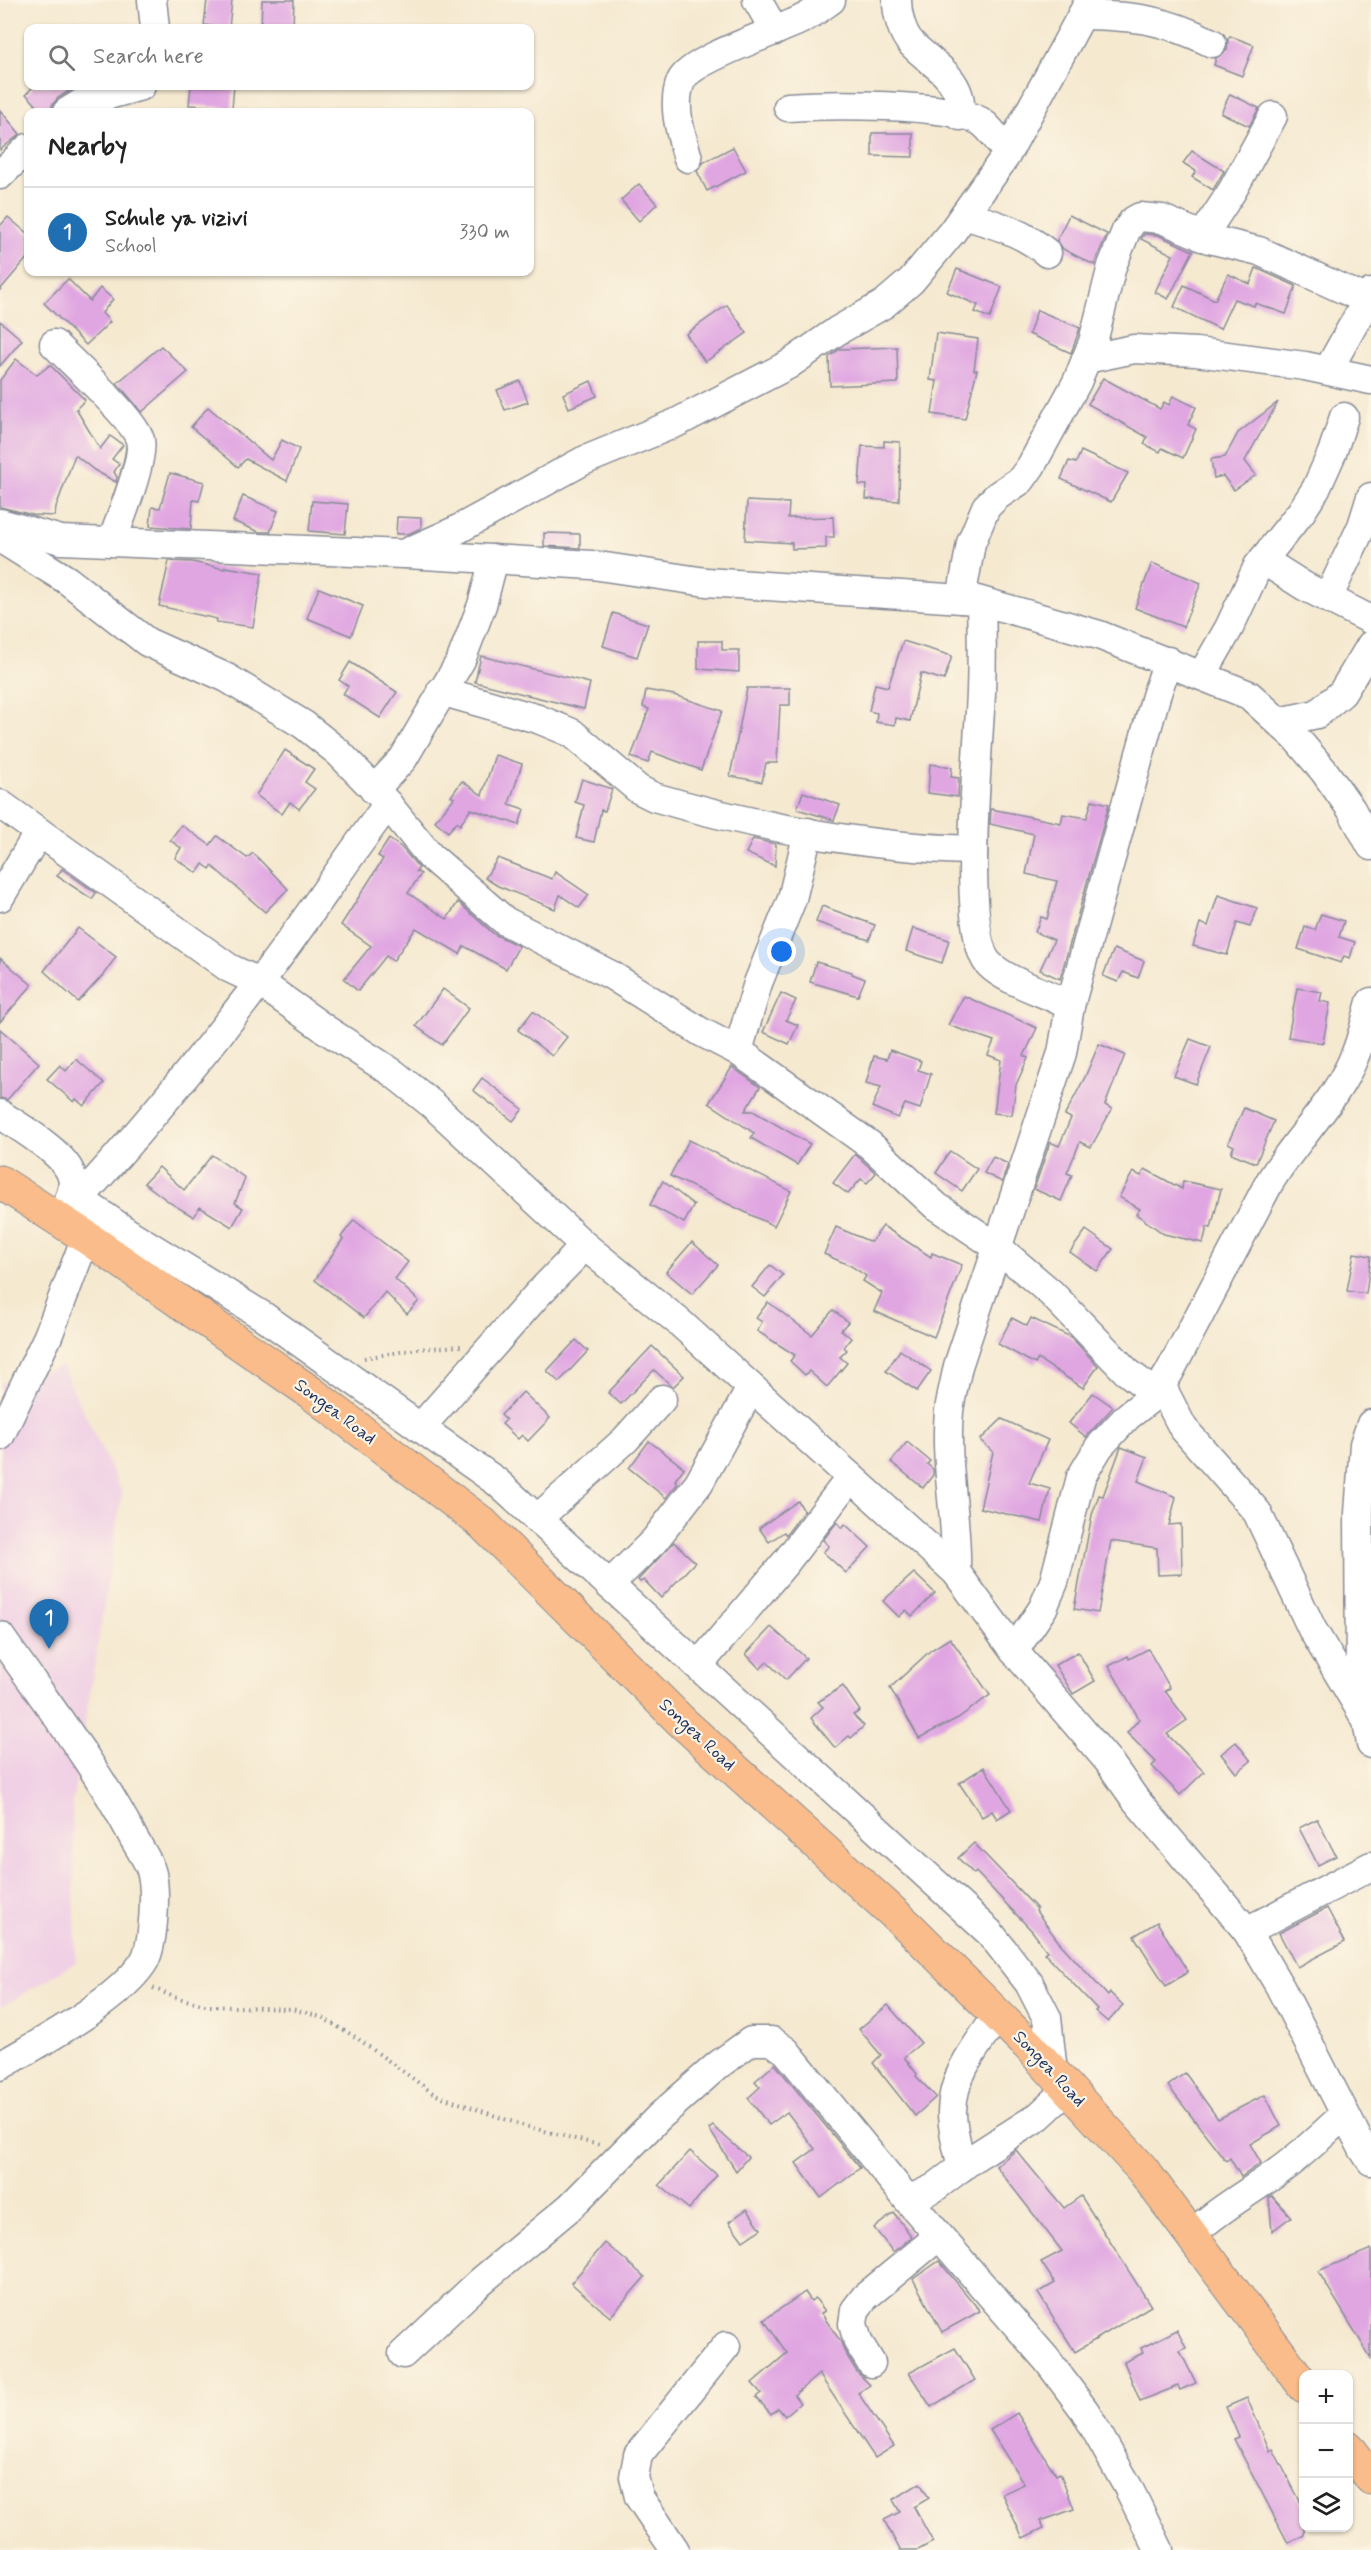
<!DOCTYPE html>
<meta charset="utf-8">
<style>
body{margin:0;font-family:Mynerve,sans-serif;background:#f6f6f6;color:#222}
.controls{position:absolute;right:18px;bottom:18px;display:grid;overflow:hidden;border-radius:12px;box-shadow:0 2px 4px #0004}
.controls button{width:54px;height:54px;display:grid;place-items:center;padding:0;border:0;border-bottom:2px solid #e0e0e0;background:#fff;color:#222;font:30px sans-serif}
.you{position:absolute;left:782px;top:952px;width:21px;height:21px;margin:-15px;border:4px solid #fff;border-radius:50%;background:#1a73e8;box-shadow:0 0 0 9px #1a73e833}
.badge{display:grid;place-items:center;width:39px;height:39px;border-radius:50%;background:#1f6fb2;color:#fff;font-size:20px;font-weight:700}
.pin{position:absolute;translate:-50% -50px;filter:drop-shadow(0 2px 3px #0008)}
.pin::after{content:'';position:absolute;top:32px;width:21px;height:18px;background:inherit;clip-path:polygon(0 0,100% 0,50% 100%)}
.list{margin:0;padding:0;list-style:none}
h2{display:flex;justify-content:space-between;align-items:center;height:78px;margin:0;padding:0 24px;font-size:26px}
h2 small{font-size:20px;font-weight:400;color:#767676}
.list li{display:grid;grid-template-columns:39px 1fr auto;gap:18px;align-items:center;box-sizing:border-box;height:90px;padding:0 24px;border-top:2px solid #e0e0e0}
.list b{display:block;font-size:22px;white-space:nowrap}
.list p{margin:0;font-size:20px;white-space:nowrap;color:#767676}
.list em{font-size:20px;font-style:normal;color:#767676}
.icon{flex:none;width:33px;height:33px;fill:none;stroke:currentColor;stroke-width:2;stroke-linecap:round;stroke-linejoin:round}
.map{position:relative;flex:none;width:1371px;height:2550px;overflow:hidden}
.search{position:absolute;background:#fff;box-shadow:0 2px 4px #0004;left:24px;top:24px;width:510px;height:66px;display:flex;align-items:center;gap:15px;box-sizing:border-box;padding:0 21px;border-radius:12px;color:#767676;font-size:22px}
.panel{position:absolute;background:#fff;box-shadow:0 2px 4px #0004;left:24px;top:108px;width:510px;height:168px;border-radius:12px}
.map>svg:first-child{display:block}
</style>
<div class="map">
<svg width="1371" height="2550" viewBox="0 0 1371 2550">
<rect width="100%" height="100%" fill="#fcf5e5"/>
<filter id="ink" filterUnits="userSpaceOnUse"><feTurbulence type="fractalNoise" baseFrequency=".0167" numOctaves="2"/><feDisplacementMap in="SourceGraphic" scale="12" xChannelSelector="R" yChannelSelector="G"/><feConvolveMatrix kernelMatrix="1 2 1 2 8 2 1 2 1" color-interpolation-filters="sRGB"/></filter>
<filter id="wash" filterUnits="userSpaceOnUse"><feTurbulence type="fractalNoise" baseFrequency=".008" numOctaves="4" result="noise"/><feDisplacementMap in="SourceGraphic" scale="24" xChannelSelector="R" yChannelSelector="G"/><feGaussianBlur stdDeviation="1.35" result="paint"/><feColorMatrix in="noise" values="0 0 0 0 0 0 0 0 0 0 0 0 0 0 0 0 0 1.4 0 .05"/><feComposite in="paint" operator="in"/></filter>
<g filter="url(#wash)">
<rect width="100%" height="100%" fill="#f5e9d0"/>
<polygon fill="#f0d0e5" points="62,1366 122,1493 72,1804 76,1962 0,2008 0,1384"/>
<g id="blocks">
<g fill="#e0a6e2">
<polygon points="207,0 232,0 229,28 204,25"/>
<polygon points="262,0 294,0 293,28 261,28"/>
<polygon points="1230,36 1254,45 1242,76 1214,65 1216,58 1227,50 1228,39"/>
<polygon points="34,86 74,86 75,87 58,98 52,105 51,112 43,112 26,94"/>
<polygon points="191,86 234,86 232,108 189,105"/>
<polygon points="1230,94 1259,108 1249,126 1221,113"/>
<polygon points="0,110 20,134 0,150"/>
<polygon points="872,133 913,133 913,157 872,156"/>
<polygon points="733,147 746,171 707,191 697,171 704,162"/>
<polygon points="1192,151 1224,171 1213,190 1192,177 1196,171 1183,163"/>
<polygon points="639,184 657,204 639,221 621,200"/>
<polygon points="1069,215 1107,234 1094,265 1063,249 1057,240"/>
<polygon points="8,217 28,234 28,257 0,290 0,226"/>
<polygon points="1144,234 1158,235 1193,251 1168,299 1155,292 1173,255 1141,239"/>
<polygon points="1256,268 1296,286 1286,314 1255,303 1254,306 1234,299 1220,329 1174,307 1184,285 1215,300 1228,274 1250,284"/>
<polygon points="957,269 1002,287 990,318 975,312 978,305 947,292"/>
<polygon points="68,279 90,301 100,288 113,299 102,313 110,322 86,345 44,303"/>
<polygon points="727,305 747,333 705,362 686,334"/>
<polygon points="1037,310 1080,328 1071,353 1029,334"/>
<polygon points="0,321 22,340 0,366"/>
<polygon points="936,333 978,339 974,370 977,370 965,419 932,414 937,381 930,380"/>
<polygon points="161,346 188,372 142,412 117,383"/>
<polygon points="897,347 898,383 830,386 829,357 840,349"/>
<polygon points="16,359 37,375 50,365 85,400 76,409 100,449 110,436 123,445 112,459 119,464 114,472 117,477 116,482 94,470 75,455 56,507 55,516 33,515 0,507 0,380"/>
<polygon points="1103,378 1160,409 1164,402 1169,405 1173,396 1196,407 1188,425 1196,429 1183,458 1162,448 1160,452 1144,444 1147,437 1088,404"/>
<polygon points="520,381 528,402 505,410 497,390"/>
<polygon points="591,381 597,396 569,408 563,394"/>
<polygon points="1278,402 1245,461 1256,475 1234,490 1223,476 1214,478 1211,459 1225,457 1238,433"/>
<polygon points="208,407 271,460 282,440 299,449 287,481 246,459 238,467 191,427"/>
<polygon points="884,441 900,442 899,501 866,499 867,485 859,485 862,446 884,447"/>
<polygon points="1081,451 1128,473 1111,502 1061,479 1069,461 1076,463"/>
<polygon points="170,473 204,482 199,501 193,500 191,529 150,526 152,507 160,508"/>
<polygon points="243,496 278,511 270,532 259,532 233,521"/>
<polygon points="312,501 348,504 345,534 309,531"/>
<polygon points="747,501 789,503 788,518 833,517 834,537 826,537 826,548 792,549 792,543 745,540"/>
<polygon points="397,517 421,518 421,528 408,534 396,534"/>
<polygon points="544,533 580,534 580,548 544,546"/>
<polygon points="169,561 192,562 225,569 225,567 262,573 253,627 216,622 217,619 159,606"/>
<polygon points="1152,563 1201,583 1183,627 1135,608"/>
<polygon points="319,588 363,606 351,636 307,618"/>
<polygon points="613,613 648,624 637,657 603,646"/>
<polygon points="698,641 722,641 722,650 739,650 739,672 698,669"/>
<polygon points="903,641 952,656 944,680 921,673 910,721 896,718 895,725 876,722 877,713 869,711 875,684 888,687"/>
<polygon points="481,656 590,683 584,709 475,682"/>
<polygon points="350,662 397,692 380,718 343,694 348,686 339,680"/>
<polygon points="747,688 790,688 790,705 780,705 777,763 766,763 762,782 730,776"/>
<polygon points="646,690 674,695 722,711 701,770 652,752 648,763 631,757 649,709 643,707"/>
<polygon points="285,750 314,769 305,782 315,789 299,809 290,802 282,814 256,795"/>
<polygon points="495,755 522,764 509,804 524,809 519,825 471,809 460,825 457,822 448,832 435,821 454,798 451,796 462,781 482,795"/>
<polygon points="930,764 952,767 951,777 959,778 958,797 928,793"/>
<polygon points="582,779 612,789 605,811 601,810 594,842 576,838 584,805 575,802"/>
<polygon points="803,792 840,805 834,820 797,809"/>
<polygon points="1092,800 1109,804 1060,979 1040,970 1054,940 1035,932 1041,917 1047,919 1057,881 1026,874 1034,834 990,824 991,809 1061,823 1063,814 1087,818"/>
<polygon points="181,825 210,845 217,836 247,858 253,853 288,889 265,912 212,866 210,869 203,864 197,873 175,858 181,848 170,840"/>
<polygon points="389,839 401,847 419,868 416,871 421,874 408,893 447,919 458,902 494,934 519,946 506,969 464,946 460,954 416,928 393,961 386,956 358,991 344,979 371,946 341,925 383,859 378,856"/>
<polygon points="753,839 776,844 775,866 746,853"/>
<polygon points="498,858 552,879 555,872 589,895 579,908 560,895 555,909 498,886 485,878"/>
<polygon points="62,869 96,893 92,899 57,876"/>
<polygon points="1218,895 1257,908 1250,927 1237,923 1227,955 1193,946 1200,923 1208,926"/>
<polygon points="822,906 875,925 869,940 816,922"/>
<polygon points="1321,914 1344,921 1339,937 1355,942 1350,958 1344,956 1341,963 1298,949 1305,927 1315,930"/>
<polygon points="78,928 116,957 103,975 78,1002 44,971"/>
<polygon points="913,928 949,940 942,963 906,951"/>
<polygon points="1114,949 1144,961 1138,978 1123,972 1118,982 1103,976"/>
<polygon points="0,958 32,985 0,1022"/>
<polygon points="816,962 852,972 852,974 865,979 858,996 810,982"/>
<polygon points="1297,988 1322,992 1320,1001 1330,1003 1323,1043 1288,1037"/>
<polygon points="443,989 469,1008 442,1045 416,1026"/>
<polygon points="781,993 796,1000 786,1020 798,1025 789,1044 763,1032"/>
<polygon points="964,996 1037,1028 1024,1056 1028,1058 1016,1085 1012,1115 994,1113 1001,1060 988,1055 994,1041 948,1025"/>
<polygon points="533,1011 567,1037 552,1056 518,1030"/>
<polygon points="0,1029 39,1063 7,1100 0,1098"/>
<polygon points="1190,1039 1211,1047 1196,1084 1174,1076"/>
<polygon points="1099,1044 1125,1055 1105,1105 1112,1109 1091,1147 1080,1142 1067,1173 1072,1175 1061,1201 1034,1189 1050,1142 1059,1146 1071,1118 1065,1115 1085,1077"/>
<polygon points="890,1050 921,1061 918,1070 931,1074 920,1109 905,1104 898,1118 872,1107 881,1087 866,1083 874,1056 887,1059"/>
<polygon points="76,1059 104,1083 84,1106 76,1099 74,1102 47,1079 60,1065 66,1071"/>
<polygon points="732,1067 760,1087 745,1111 753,1111 810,1144 797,1165 751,1138 754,1133 709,1103"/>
<polygon points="482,1078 523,1109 513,1121 473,1090"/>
<polygon points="1244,1108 1274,1121 1256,1163 1231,1153 1234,1146 1228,1143"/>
<polygon points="689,1140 791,1191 774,1226 670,1176"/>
<polygon points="950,1151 977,1169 962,1191 936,1173"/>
<polygon points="855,1154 876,1173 867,1183 861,1179 848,1194 833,1183"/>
<polygon points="212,1155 245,1178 235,1203 243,1208 232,1227 200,1207 194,1217 172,1204 144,1183 159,1167 184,1190"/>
<polygon points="993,1157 1008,1164 1002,1182 984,1173"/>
<polygon points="1145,1169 1182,1189 1183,1181 1221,1189 1211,1228 1207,1227 1203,1243 1164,1234 1136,1214 1140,1209 1119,1197 1133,1172 1141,1176"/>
<polygon points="663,1181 694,1205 684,1223 650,1205"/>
<polygon points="354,1220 408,1262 395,1279 419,1301 407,1314 385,1292 364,1318 315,1280 343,1239 341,1237"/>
<polygon points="883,1226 931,1257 932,1253 962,1265 934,1337 874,1311 882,1293 863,1281 866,1276 851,1266 824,1254 836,1227 871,1242"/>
<polygon points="1086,1230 1113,1249 1097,1271 1070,1252"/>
<polygon points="692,1242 718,1265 692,1294 666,1272"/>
<polygon points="1354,1253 1371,1256 1366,1294 1347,1291"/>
<polygon points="770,1265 783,1275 765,1297 752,1287"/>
<polygon points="768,1302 812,1335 833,1310 848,1322 841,1330 851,1338 844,1347 847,1350 840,1357 847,1363 827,1387 809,1371 805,1375 790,1361 795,1355 757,1331 762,1322 756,1318"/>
<polygon points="1012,1318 1027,1326 1031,1318 1071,1337 1098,1366 1083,1388 1038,1359 1035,1364 998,1344"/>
<polygon points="576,1340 588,1351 559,1382 547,1371"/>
<polygon points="652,1346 684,1376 673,1387 654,1370 621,1404 608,1393"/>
<polygon points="900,1350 931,1371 917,1391 886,1371"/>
<polygon points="523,1392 550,1418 528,1441 522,1435 518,1439 502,1424 506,1420 501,1415"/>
<polygon points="1093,1393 1113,1407 1086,1437 1069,1423"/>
<polygon points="1002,1419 1048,1440 1029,1483 1050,1489 1042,1522 980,1508 993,1452 980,1440"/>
<polygon points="649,1441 684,1468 675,1480 678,1483 666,1498 629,1468"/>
<polygon points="907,1442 930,1461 927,1464 933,1469 933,1475 923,1488 891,1462"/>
<polygon points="1121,1447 1147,1457 1138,1481 1176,1497 1169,1525 1181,1524 1182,1574 1158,1575 1157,1548 1111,1541 1098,1613 1074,1609 1092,1515 1099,1495 1103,1496"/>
<polygon points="798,1501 804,1511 786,1535 784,1532 769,1542 759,1528"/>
<polygon points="837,1522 842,1528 845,1524 870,1547 846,1573 823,1552 829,1546 823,1540"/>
<polygon points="674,1542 695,1562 661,1598 644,1580 640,1582 638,1580"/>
<polygon points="914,1573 935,1593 912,1616 906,1610 899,1617 883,1601"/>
<polygon points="771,1627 806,1658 786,1680 767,1662 760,1669 746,1654"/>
<polygon points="950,1638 990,1695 958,1718 919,1738 890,1688 931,1650"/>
<polygon points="1148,1649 1170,1688 1165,1691 1187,1720 1167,1734 1204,1772 1180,1795 1152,1766 1156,1762 1127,1733 1139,1719 1109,1666 1128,1656 1129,1659"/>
<polygon points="1078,1652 1095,1681 1073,1694 1055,1665"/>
<polygon points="843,1686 860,1711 853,1715 864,1726 851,1738 849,1736 835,1748 811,1718 823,1707 818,1702"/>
<polygon points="1236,1742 1251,1761 1236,1773 1221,1754"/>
<polygon points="984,1767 1011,1810 997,1819 992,1811 982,1817 959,1783"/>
<polygon points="1317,1819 1336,1856 1318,1865 1299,1828"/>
<polygon points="974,1843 1037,1909 1036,1911 1058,1941 1108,1996 1110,1993 1123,2005 1108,2022 1095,2011 1097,2009 1044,1953 1047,1951 1032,1931 976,1872 974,1874 958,1858"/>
<polygon points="1327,1908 1345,1942 1297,1967 1279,1933"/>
<polygon points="1157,1922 1188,1972 1166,1986 1134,1936"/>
<polygon points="888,2005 921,2043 904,2057 917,2074 916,2076 936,2097 915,2116 873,2063 881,2055 859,2029"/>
<polygon points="775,2064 860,2168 821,2198 796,2163 815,2149 787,2112 769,2125 748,2098 760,2087 755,2081"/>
<polygon points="1185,2073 1218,2119 1265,2095 1281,2126 1250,2144 1261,2163 1241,2177 1230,2158 1226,2161 1168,2086"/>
<polygon points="713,2126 748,2157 736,2171 709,2129"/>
<polygon points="1016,2150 1064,2208 1081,2196 1151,2306 1075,2352 1038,2293 1055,2283 1041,2262 1062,2251 996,2166"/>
<polygon points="690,2151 717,2175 689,2209 659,2185"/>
<polygon points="1272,2196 1291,2217 1272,2231 1269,2198"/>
<polygon points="747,2209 761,2229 743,2241 729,2222"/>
<polygon points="894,2213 912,2237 893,2252 874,2228"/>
<polygon points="605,2243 645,2277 610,2317 571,2283"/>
<polygon points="1371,2249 1371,2358 1318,2271"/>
<polygon points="939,2261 980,2311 942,2332 913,2279"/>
<polygon points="805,2292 811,2301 815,2298 825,2311 821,2313 841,2342 844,2351 857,2372 870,2385 858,2393 894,2446 875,2458 819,2374 794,2395 800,2403 785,2416 778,2408 771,2414 756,2397 761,2393 752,2383 787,2353 764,2320"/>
<polygon points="1177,2330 1186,2348 1180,2351 1196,2383 1180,2390 1178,2386 1140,2401 1124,2362 1143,2353 1141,2348"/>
<polygon points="955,2348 975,2380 931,2407 909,2373"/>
<polygon points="1247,2398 1270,2451 1273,2449 1304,2509 1304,2535 1288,2543 1234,2439 1239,2437 1226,2407"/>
<polygon points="1017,2413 1056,2475 1060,2473 1074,2509 1041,2521 1044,2528 1023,2538 1002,2494 1024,2484 990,2430"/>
<polygon points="920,2483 929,2498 914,2507 933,2542 918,2550 900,2550 884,2520 900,2512 893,2500"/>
</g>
</g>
</g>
<g filter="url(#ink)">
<use href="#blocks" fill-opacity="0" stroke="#888c97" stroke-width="1.5"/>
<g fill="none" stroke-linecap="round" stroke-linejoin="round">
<defs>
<g id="minor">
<polyline points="152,0 155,28"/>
<polyline points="757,0 775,31"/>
<path d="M 897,0 C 897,14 902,34 912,44 C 927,60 953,73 959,97 C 961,102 959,110 960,116"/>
<path d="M 1082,15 C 1135,16 1164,19 1212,43"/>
<path d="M 788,107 C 827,104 948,103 980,121 C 991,128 999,142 1007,152"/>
<polyline points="67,112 83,102 141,86"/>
<path d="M 688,158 C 681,135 671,105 681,81 C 691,59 776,32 800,20 C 811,15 821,7 831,0"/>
<polyline points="0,175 28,148"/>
<path d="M 964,215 C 994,224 1023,232 1047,253"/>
<polyline points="1202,237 1232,191 1273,116"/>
<path d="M 54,344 C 71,361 135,420 140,440 C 145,457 119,523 112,541"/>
<polyline points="1086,359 1134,349 1196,352 1305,366 1371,380"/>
<polyline points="1328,370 1371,293"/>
<polyline points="0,523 61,540 403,554 455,531 583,461 676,423 788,365 837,331 884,304 911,281 952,232 1005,157 1090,0"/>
<polyline points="0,538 67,580 147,642 227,678 304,725 338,752 381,796 430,856 505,921 611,975 701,1032 738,1051 870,1145 936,1206 997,1247 1051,1293 1126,1371 1156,1394"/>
<polyline points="406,554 592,565 706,582 977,600 1099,635 1249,695 1295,737 1324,771 1351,809 1371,846"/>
<polyline points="1263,560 1304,586 1371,620"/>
<polyline points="1328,598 1362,526 1371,497"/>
<polyline points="961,599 971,543 986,507 997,496 1021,480 1031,466 1077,382 1093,342 1112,266 1126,231 1133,221 1140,217 1162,219 1209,239 1259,251 1367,300"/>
<path d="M 981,602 C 982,632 982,663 981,693 C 979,741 960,935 989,964 C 1008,983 1047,992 1070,1006"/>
<polyline points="1202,675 1229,628 1258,566 1301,512 1316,489 1332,453 1344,417"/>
<path d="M 441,691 L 538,719 L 572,733 L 638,789 L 654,797 C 753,826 870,848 973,850"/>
<polyline points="1279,722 1317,714 1342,693 1371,645"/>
<polyline points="374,790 403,759 461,660 482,605 494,559"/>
<polyline points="0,804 229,968 259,982 325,1029 393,1073 433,1105 585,1246 679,1322 956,1572 1014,1651 1109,1762 1135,1799 1247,1931 1280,1987 1363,2149 1371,2161"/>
<polyline points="0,897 39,832"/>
<polyline points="738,1051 758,983 792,899 808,832"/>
<path d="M 0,1114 C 19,1127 63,1152 71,1174 C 76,1186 70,1198 64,1209"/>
<polyline points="72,1194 130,1234 263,1316 497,1482 990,1933 1029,1983 1047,2018 1053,2072"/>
<path d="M 79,1199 C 147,1125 210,1047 271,967 C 311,914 347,858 388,804"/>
<polyline points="1161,1385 1183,1428 1257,1512 1312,1629 1367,1721"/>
<polyline points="1371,1424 1364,1444 1359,1513 1360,1681 1371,1744"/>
<polyline points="420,1428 537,1295 585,1246"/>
<polyline points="0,1436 48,1336 86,1237"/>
<polyline points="537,1519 625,1440 662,1399"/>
<path d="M 956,1572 C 958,1519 944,1465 949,1411 C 951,1396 955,1381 958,1366 L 1062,1053 L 1070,1006 L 1156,696 L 1168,661"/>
<polyline points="609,1585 654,1541 699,1483 751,1388"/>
<path d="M 0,1636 C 45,1701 94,1763 131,1833 C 137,1846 149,1860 152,1874 C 156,1893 154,1947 143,1963 C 117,2002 41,2042 0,2066"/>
<path d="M 1014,1651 L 1043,1608 L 1054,1582 L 1081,1477 L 1099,1447 L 1128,1416 L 1156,1394 L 1169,1373 L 1269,1183 C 1295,1139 1336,1103 1355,1055 C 1362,1039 1366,1019 1371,1002"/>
<polyline points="698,1666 786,1562 851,1477"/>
<polyline points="1247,1931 1371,1866"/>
<path d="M 962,2167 C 958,2150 952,2130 952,2112 C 952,2074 978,2044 998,2015"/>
<polyline points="908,2200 934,2188 975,2157 1039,2116 1068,2089"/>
<path d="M 1191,2235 C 1214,2213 1240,2198 1266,2180 C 1295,2161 1320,2137 1345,2114"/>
<polyline points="403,2354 480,2282 570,2207 659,2117 718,2065 751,2041 772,2041 786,2051 908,2200 1047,2360 1085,2411 1128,2487 1159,2550"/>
<polyline points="871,2363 858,2342 853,2324 855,2310 865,2297 939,2236"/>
<polyline points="675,2550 639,2497 634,2477 638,2455 726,2346"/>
</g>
<g id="highway">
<polyline points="0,1182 86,1237 310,1392 482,1523 682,1722 909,1927 1028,2045 1142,2169 1304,2386"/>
<polyline points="1348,2447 1371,2478"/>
</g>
</defs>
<use href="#minor" stroke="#888c97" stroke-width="31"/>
<use href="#highway" stroke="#888c97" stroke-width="35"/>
<g stroke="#888c97" stroke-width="4" stroke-dasharray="1.5 4.5" stroke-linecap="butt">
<polyline points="364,1358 417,1349 461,1346"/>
<polyline points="153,1988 174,1997 209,2006 292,2009 321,2017 357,2038 434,2094 521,2125 599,2145"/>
</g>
<use href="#minor" stroke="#fff" stroke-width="28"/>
<use href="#highway" stroke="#f9bc8a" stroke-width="33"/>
</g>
</g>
<g text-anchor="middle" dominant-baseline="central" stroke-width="4.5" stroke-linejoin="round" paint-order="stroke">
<g font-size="18" fill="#1b2f5e" stroke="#fcf5e5">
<text transform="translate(335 1412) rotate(37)">Songea Road</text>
<text transform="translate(697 1735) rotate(43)">Songea Road</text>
<text transform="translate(1049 2069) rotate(47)">Songea Road</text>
</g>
</g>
</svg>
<div class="controls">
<button>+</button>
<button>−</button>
<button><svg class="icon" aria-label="layers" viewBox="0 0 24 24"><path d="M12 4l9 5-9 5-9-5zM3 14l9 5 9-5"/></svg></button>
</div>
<div class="you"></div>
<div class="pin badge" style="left:49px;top:1649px">1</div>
<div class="search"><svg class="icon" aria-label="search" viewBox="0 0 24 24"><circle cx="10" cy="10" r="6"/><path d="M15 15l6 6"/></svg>Search here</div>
<section class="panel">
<h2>Nearby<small></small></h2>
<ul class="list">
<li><span class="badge">1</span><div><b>Schule ya vizivi</b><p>School</p></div><em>330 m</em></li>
</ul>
</section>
</div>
